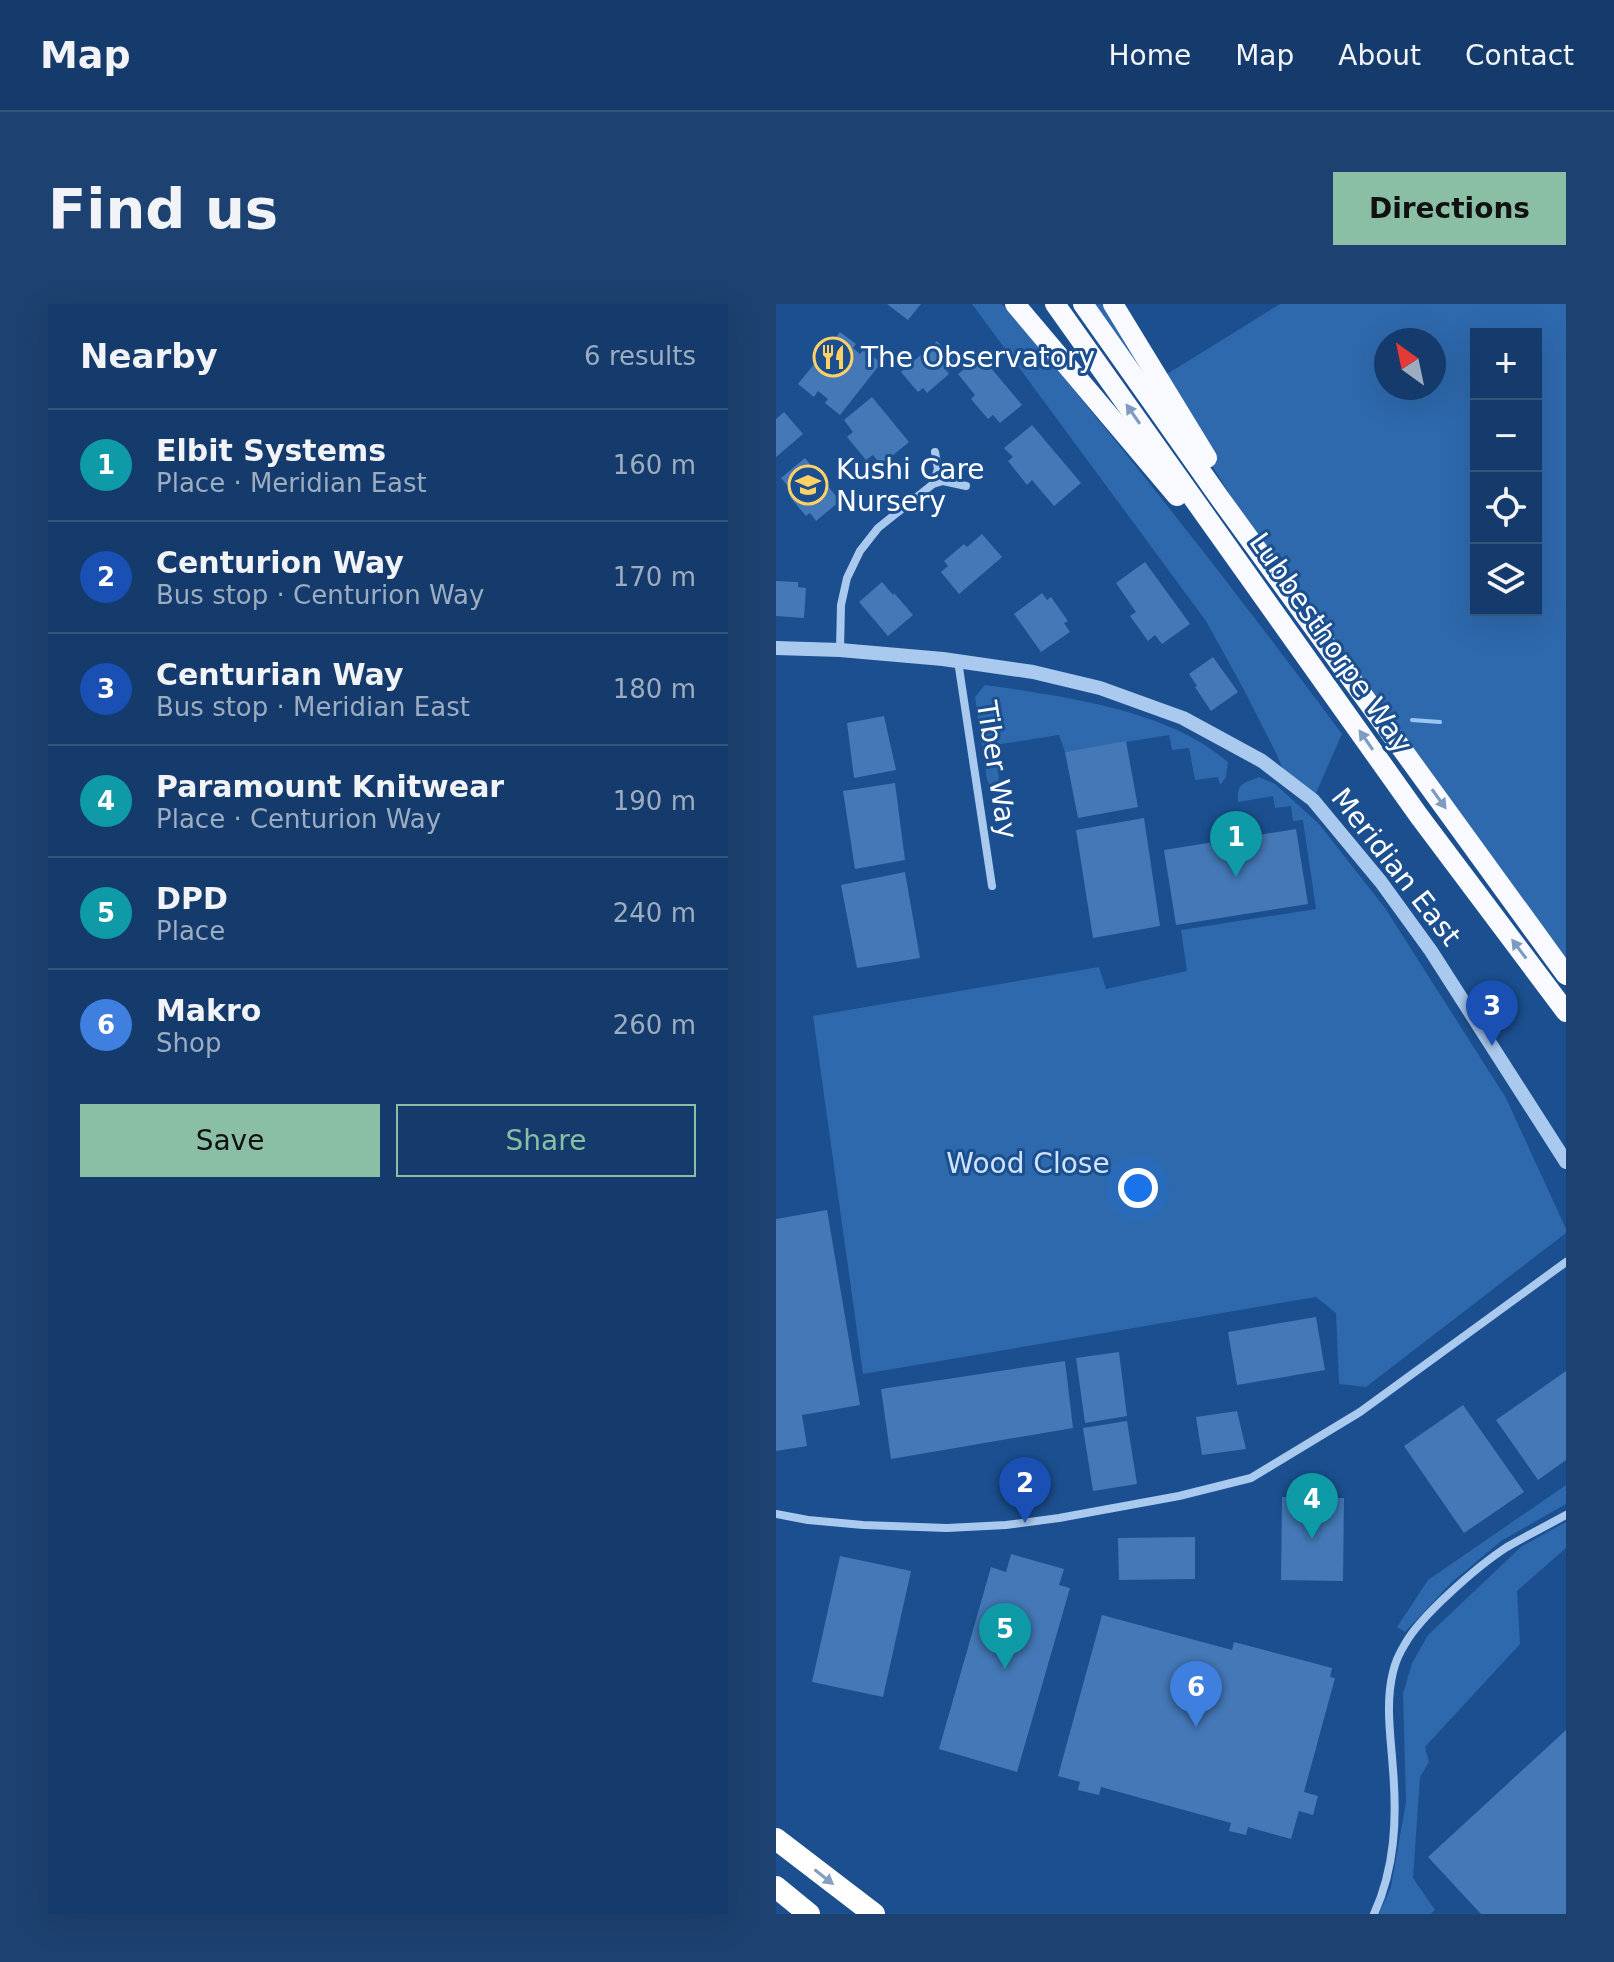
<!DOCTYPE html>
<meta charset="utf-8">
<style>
body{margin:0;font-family:"DejaVu Sans",sans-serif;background:#1d4271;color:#f1f3f6}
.controls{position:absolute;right:24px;top:24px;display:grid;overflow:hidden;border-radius:0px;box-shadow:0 8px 32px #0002}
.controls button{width:72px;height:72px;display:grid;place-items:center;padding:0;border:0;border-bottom:2px solid #33557e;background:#143b6b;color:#f1f3f6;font:40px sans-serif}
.compass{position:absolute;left:598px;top:24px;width:72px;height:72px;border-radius:50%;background:#143b6b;box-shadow:0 8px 32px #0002;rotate:327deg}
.you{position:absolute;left:362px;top:884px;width:28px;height:28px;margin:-20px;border:6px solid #fff;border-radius:50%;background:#1a73e8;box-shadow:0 0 0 12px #1a73e833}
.badge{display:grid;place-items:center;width:52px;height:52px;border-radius:50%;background:#8abfa5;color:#fff;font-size:26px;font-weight:700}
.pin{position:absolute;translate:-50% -66px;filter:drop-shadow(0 2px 4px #0008)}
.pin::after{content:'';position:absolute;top:42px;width:28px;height:24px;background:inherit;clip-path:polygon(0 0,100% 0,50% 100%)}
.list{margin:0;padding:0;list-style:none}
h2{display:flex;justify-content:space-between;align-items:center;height:104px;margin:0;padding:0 32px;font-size:34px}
h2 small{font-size:26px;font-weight:400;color:#9dadc1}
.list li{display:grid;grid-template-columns:52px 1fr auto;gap:24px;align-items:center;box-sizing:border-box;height:112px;padding:0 32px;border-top:2px solid #33557e}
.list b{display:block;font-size:30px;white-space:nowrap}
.list p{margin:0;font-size:26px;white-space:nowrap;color:#9dadc1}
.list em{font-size:26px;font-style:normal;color:#9dadc1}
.actions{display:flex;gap:16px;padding:24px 32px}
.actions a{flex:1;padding:18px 0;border:2px solid #8abfa5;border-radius:0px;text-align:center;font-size:28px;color:#8abfa5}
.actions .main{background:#8abfa5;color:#111}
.icon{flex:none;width:44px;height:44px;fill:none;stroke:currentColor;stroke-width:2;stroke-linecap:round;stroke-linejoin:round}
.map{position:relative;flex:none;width:790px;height:1610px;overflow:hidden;border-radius:0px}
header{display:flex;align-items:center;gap:48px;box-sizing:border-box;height:112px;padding:0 40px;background:#143b6b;border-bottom:2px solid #33557e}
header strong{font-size:38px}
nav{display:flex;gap:44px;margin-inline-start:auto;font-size:28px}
.intro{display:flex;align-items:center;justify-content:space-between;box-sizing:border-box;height:192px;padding:0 48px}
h1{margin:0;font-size:56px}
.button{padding:20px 36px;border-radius:0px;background:#8abfa5;color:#111;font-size:28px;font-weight:700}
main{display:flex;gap:48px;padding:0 48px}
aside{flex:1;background:#143b6b;border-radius:0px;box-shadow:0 8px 32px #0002}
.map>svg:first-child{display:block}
</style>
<header>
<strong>Map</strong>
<nav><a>Home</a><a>Map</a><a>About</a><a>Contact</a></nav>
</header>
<div class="intro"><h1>Find us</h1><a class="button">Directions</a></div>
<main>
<aside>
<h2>Nearby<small>6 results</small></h2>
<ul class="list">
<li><span class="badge" style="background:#0f9aa8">1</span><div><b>Elbit Systems</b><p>Place · Meridian East</p></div><em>160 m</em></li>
<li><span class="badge" style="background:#1a4fb4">2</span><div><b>Centurion Way</b><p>Bus stop · Centurion Way</p></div><em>170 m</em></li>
<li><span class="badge" style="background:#1a4fb4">3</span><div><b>Centurian Way</b><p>Bus stop · Meridian East</p></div><em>180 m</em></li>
<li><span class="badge" style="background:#0f9aa8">4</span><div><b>Paramount Knitwear</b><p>Place · Centurion Way</p></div><em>190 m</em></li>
<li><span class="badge" style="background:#0f9aa8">5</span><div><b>DPD</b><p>Place</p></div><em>240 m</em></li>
<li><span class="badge" style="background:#3f7fe0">6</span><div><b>Makro</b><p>Shop</p></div><em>260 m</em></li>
</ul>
<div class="actions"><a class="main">Save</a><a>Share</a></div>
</aside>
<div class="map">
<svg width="790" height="1610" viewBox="0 0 790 1610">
<rect width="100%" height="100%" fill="#1b4f8f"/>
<g fill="#2e69ad" fill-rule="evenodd">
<path d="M 196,0 L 226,0 C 344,139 457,283 566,430 L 537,496 L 512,477 L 500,449 L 468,386 L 430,317 Z"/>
<path d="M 307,0 L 337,0 L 383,75 L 504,0 L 790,0 L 790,671 L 524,303 L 397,99 L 376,96 ZM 700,30 L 760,30 L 760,306 L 700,306 ZM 610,36 L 658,36 L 658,84 L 610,84 Z"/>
<path d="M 209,381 C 277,391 362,402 422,437 C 433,443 443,451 452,458 L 450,473 L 444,481 L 442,473 L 419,476 L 413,444 L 396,446 L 393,431 L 289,448 L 283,431 L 219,441 L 224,483 L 216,485 L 211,476 L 199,393 Z"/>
<path d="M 483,473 L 499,480 L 543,520 L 609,604 L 730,794 L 790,925 L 790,929 L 590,1083 L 563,1080 L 560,1009 L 540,993 L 87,1070 L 37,712 L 323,663 L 330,685 L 411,667 L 405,626 L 540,605 L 527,516 L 517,517 L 515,502 L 499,504 L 497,492 L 462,498 C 460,479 468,479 483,473 Z"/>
<polygon points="790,1181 790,1200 725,1237 675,1279 629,1328 621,1323 652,1276"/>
<polygon points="790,1218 790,1244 741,1287 744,1340 649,1443 653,1458 644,1473 637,1574 659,1606 655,1610 603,1610 615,1583 630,1498 627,1390 636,1359 652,1331 746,1242"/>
</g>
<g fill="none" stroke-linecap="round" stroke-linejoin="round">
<polyline stroke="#9cc4f0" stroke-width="4" points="636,416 664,418"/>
</g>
<g fill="#4478b7">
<polygon points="111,0 145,0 132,16"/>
<polygon points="64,28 80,40 77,44 84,50 88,45 105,59 64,111 49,99 52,95 42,87 38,93 22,80"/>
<polygon points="161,37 179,58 170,66 173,70 151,89 147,84 142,88 125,68"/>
<polygon points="205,52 246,101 224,119 217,111 212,115 195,95 199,91 182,70"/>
<polygon points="96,93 133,138 105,161 97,151 90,156 71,133 77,128 68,116"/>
<polygon points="8,108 27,130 0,153 0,115"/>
<polygon points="256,121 305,179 278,202 256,176 251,181 232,157 237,153 228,144"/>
<polygon points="29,154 64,197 40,217 34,209 30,212 14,193 18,189 5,174"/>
<polygon points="206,230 226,253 183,290 165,268 172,262 168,257 188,240 191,243"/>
<polygon points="369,258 414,320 386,340 379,331 372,337 354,312 360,308 340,279"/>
<polygon points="0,277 22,278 22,283 30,284 28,314 0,312"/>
<polygon points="106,278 117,291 118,289 137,311 112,332 83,298"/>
<polygon points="266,289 271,296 275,293 292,317 288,319 294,328 265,348 238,310"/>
<polygon points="437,353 462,388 435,407 419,383 421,382 413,370"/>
<polygon points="108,412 120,466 78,474 71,419"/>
<polygon points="350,437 362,503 302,514 289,448"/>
<polygon points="119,479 129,556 79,565 67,487"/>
<polygon points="368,514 384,622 317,634 300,526"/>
<polygon points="520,525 532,600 400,621 388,546"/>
<polygon points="129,568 144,654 81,664 65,581"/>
<polygon points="51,906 84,1101 26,1111 31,1142 0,1147 0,915"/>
<polygon points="540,1013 549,1066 461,1081 452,1028"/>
<polygon points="343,1048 351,1112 309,1119 300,1054"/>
<polygon points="289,1057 297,1124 115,1155 105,1085"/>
<polygon points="790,1067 790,1156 762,1176 720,1116"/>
<polygon points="687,1101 748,1188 688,1229 628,1142"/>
<polygon points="461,1107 470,1145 426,1151 420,1113"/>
<polygon points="351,1117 361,1180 317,1187 307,1124"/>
<polygon points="506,1193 568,1194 567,1277 505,1276"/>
<polygon points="419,1233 419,1275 343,1276 342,1234"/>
<polygon points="235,1250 288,1265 283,1281 294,1284 241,1468 163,1445 215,1263 230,1268"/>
<polygon points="64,1252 135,1267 107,1393 36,1378"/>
<polygon points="326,1311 456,1346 458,1338 556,1364 554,1373 559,1374 528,1488 542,1492 537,1511 523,1507 515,1535 472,1523 470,1531 453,1527 455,1519 325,1483 323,1491 302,1486 304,1478 282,1472"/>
<polygon points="790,1426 790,1610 705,1610 652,1553"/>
</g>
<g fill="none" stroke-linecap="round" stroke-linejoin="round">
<g stroke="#a9c9ee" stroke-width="8">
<polyline points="157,180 167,177 190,182"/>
<polyline points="64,346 65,301 71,274 84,247 102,224 157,180 162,165 159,148"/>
<polyline points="182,357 216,582"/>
<polyline points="0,1210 32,1216 87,1221 171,1224 230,1221 283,1214 403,1192 475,1174 584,1108 790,958"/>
<path d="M 598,1610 C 619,1564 621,1515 617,1466 C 615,1434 609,1400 617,1368 C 619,1359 624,1348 629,1340 C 645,1311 703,1261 731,1243 C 750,1232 770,1222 790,1211"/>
</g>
<polyline stroke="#a9c9ee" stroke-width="14" points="0,344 64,346 167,355 257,368 324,384 407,414 486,457 537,496 605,578 655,647 790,858"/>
<g stroke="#f8faff" stroke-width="20">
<polyline points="239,0 401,192"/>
<polyline points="279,0 643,512 790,708"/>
<polyline points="307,0 443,193 790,671"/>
<polyline points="337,0 431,154"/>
</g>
<g stroke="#fff" stroke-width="22">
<polyline points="0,1535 98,1610"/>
<polyline points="0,1583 33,1610"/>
</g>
</g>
<defs><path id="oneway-solid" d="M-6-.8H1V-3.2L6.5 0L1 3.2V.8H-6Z" transform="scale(2)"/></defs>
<g fill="#7e9cc1">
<use href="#oneway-solid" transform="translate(357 110) rotate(-125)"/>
<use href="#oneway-solid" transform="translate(590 436) rotate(-125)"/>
<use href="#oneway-solid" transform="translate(663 495) rotate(54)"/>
<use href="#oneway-solid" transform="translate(743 645) rotate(-127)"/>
</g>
<use fill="#829ec1" href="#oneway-solid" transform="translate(48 1573) rotate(38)"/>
<defs>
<symbol id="restaurant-ring" viewBox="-11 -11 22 22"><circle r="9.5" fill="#1b4f8f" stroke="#ffd166" stroke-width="1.5"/><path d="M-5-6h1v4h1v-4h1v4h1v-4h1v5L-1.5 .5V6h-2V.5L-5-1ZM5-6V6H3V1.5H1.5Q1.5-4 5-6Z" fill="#ffd166"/></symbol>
<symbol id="school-ring" viewBox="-11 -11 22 22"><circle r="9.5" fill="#1b4f8f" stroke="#ffd166" stroke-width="1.5"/><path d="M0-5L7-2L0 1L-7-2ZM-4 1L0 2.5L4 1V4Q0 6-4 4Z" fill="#ffd166"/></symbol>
</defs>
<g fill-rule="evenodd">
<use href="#restaurant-ring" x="35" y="31" width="44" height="44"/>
<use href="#school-ring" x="10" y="159" width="44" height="44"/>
</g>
<g text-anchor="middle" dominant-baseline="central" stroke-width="6" stroke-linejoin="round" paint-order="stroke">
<g font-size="28" fill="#fff" stroke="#1b4f8f" text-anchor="start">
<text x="85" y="53">The Observatory</text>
<text x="60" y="165">Kushi Care<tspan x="60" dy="32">Nursery</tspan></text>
</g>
<g font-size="28" fill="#fff" stroke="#1b4f8f">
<text transform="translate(555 339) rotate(55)">Lubbesthorpe Way</text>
<text transform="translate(221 466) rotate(81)">Tiber Way</text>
<text transform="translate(620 563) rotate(52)">Meridian East</text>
</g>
<g font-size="28" fill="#cfe3fa" stroke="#1b4f8f">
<text x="252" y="859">Wood Close</text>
</g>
</g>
</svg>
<div class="controls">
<button>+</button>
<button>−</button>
<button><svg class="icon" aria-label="locate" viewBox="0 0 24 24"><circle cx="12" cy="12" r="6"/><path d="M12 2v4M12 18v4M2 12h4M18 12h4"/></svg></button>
<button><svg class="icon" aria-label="layers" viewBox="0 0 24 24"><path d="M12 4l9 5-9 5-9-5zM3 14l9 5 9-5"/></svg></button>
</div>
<svg class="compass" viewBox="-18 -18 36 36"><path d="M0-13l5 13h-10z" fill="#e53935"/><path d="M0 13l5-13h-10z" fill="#9dadc1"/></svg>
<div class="you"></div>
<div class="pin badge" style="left:460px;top:573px;background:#0f9aa8">1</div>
<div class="pin badge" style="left:249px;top:1219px;background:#1a4fb4">2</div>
<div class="pin badge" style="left:716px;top:742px;background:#1a4fb4">3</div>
<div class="pin badge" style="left:536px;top:1235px;background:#0f9aa8">4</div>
<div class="pin badge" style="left:229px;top:1365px;background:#0f9aa8">5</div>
<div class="pin badge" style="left:420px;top:1423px;background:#3f7fe0">6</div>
</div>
</main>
